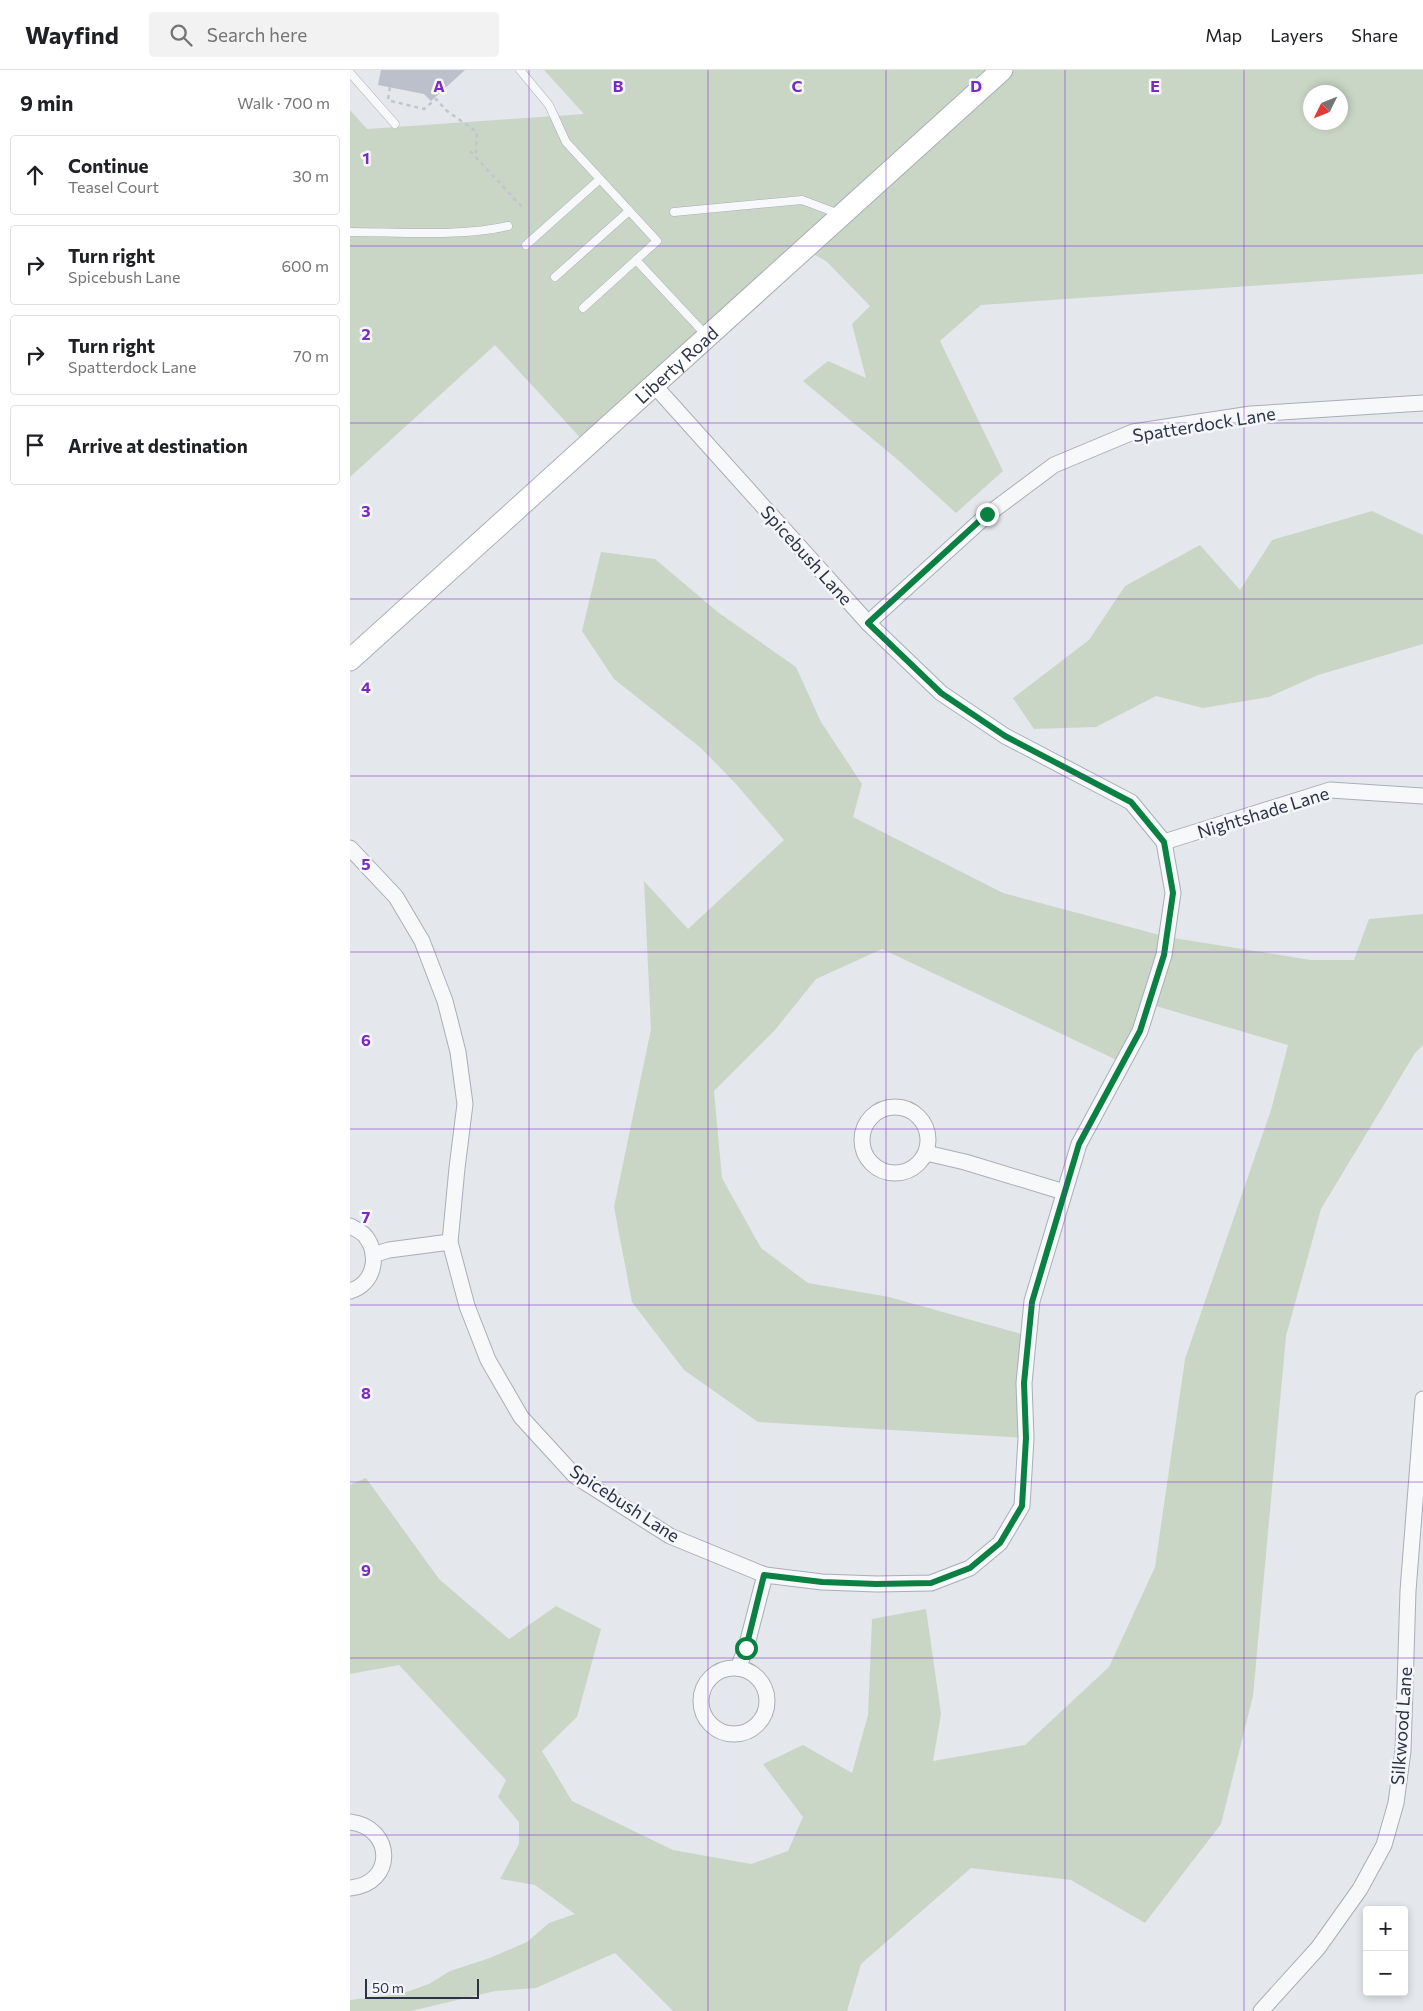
<!DOCTYPE html>
<meta charset="utf-8">
<style>
body{margin:0;font-family:Commissioner,sans-serif;background:#f2f2f2;color:#202124}
.controls{position:absolute;right:15px;bottom:15px;display:grid;overflow:hidden;border-radius:5px;box-shadow:0 2px 8px #0003}
.controls button{width:45px;height:45px;display:grid;place-items:center;padding:0;border:0;border-bottom:1px solid #e0e0e0;background:#fff;color:#202124;font:25px sans-serif}
.compass{position:absolute;left:953px;top:15px;width:45px;height:45px;border-radius:50%;background:#fff;box-shadow:0 2px 8px #0003;rotate:227deg}
.scale{position:absolute;left:15px;bottom:12px;width:114px;box-sizing:border-box;padding-left:5px;border:2px solid #2b3445;border-top:0;font-size:14px;line-height:18px;white-space:nowrap;color:#2b3445;-webkit-text-stroke:4px #f4f6f9;paint-order:stroke}
.stop{position:absolute;width:15px;height:15px;margin:-11px;border:4px solid #0b8043;border-radius:50%;background:#fff}
.stop.end{background:#0b8043;border-color:#fff;box-shadow:0 1px 5px #0008}
.list{margin:0;padding:0;list-style:none}
h2{display:flex;justify-content:space-between;align-items:center;height:65px;margin:0;padding:0 20px;font-size:21px}
h2 small{font-size:16px;font-weight:400;color:#757577}
.list li{display:grid;grid-template-columns:32px 1fr auto;gap:15px;align-items:center;box-sizing:border-box;height:80px;margin:0 10px 10px;padding:0 10px;border:1px solid #e0e0e0;border-radius:5px}
.list b{display:block;font-size:19px;white-space:nowrap}
.list p{margin:0;font-size:16px;white-space:nowrap;color:#757577}
.list em{font-size:16px;font-style:normal;color:#757577}
.icon{flex:none;width:28px;height:28px;fill:none;stroke:currentColor;stroke-width:2;stroke-linecap:round;stroke-linejoin:round}
.map{position:relative;flex:none;width:1073px;height:1941px;overflow:hidden}
header{display:flex;align-items:center;gap:30px;box-sizing:border-box;height:70px;padding:0 25px;background:#fff;border-bottom:1px solid #e0e0e0}
header strong{font-size:24px}
nav{display:flex;gap:28px;margin-inline-start:auto;font-size:18px}
.search{width:350px;height:45px;background:#f2f2f2;display:flex;align-items:center;gap:12px;box-sizing:border-box;padding:0 18px;border-radius:5px;color:#757577;font-size:19px}
main{display:flex}
aside{flex:1;background:#fff}
.map>svg:first-child{display:block}
</style>
<header>
<strong>Wayfind</strong>
<div class="search"><svg class="icon" aria-label="search" viewBox="0 0 24 24"><circle cx="10" cy="10" r="6"/><path d="M15 15l6 6"/></svg>Search here</div>
<nav><a>Map</a><a>Layers</a><a>Share</a></nav>
</header>
<main>
<aside>
<h2>9 min<small>Walk · 700 m</small></h2>
<ul class="list">
<li><svg class="icon" aria-label="ahead" viewBox="0 0 24 24"><path d="M12 20V5M6 11l6-6 6 6"/></svg><div><b>Continue</b><p>Teasel Court</p></div><em>30 m</em></li>
<li><svg class="icon" aria-label="right" viewBox="0 0 24 24"><path d="M7 20v-9h11M14 6l5 5-5 5"/></svg><div><b>Turn right</b><p>Spicebush Lane</p></div><em>600 m</em></li>
<li><svg class="icon" aria-label="right" viewBox="0 0 24 24"><path d="M7 20v-9h11M14 6l5 5-5 5"/></svg><div><b>Turn right</b><p>Spatterdock Lane</p></div><em>70 m</em></li>
<li><svg class="icon" aria-label="arrive" viewBox="0 0 24 24"><path d="M6 21V4h12l-3 4 3 4H6"/></svg><div><b>Arrive at destination</b></div></li>
</ul>
</aside>
<div class="map">
<svg width="1073" height="1941" viewBox="0 0 1073 1941">
<rect width="100%" height="100%" fill="#e4e7ec"/>
<g fill="#c9d6c5" fill-rule="evenodd">
<path d="M 194,0 L 1073,0 L 1073,204 L 631,235 L 590,271 L 653,401 L 606,443 L 548,390 L 453,311 L 478,291 L 516,308 L 502,254 L 520,236 L 476,191 L 454,179 L 237,375 L 145,275 L 0,407 L 0,40 L 17,59 L 234,44 ZM 961,22 L 991,22 L 991,52 L 961,52 Z"/>
<polygon points="1022,441 1073,465 1073,574 968,605 919,627 853,638 806,626 746,657 684,659 663,628 739,570 775,516 850,475 890,520 922,470"/>
<polygon points="251,482 305,489 369,543 446,597 471,652 512,714 503,747 653,823 817,867 961,890 1004,890 1019,849 1073,844 1073,975 1065,983 971,1139 936,1266 903,1626 871,1754 795,1853 721,1810 621,1798 511,1894 497,1941 323,1941 265,1883 186,1918 145,1921 61,1941 0,1941 0,1930 51,1924 79,1914 100,1901 140,1888 177,1872 199,1853 225,1844 185,1815 150,1809 169,1774 169,1752 148,1727 156,1710 49,1595 0,1604 0,1415 16,1408 89,1509 159,1569 206,1536 251,1559 227,1647 192,1681 222,1731 323,1780 401,1794 438,1781 453,1747 413,1694 453,1675 502,1703 518,1645 522,1549 576,1539 591,1644 583,1691 675,1675 759,1597 805,1497 835,1289 921,1040 938,975 799,934 773,993 532,879 466,909 425,960 364,1021 372,1108 411,1178 458,1213 539,1227 679,1266 676,1368 408,1352 334,1300 282,1232 264,1137 301,959 294,811 338,859 434,770 386,714 351,678 264,609 232,561"/>
</g>
<polygon fill="#bbc0ca" points="31,0 115,0 81,31 74,24 28,15"/>
<g fill="none" stroke-linecap="round" stroke-linejoin="round">
<defs>
<g id="lane">
<polyline points="170,0 199,35 216,72 250,109"/>
<polyline points="0,3 45,54"/>
<polyline points="324,142 452,130 489,144"/>
<path d="M 0,162 C 49,162 111,167 158,156"/>
<polyline points="176,175 250,109 307,171 286,190"/>
<polyline points="205,207 279,141"/>
<polyline points="233,238 286,190 356,265"/>
</g>
<g id="street">
<polyline points="518,553 637,445 704,395 783,362 901,344 1073,333"/>
<polyline points="814,772 980,720 1073,726"/>
<polyline points="0,778 46,827 72,871 95,931 108,982 115,1034 107,1098 100,1172 117,1236 138,1290 171,1347 225,1406 320,1466 415,1505 472,1512 527,1514 581,1513 620,1498 650,1473 672,1436 676,1368 674,1313 682,1231 729,1074 790,961 814,885 823,823 814,772 781,732 655,666 591,623 518,553 304,315"/>
<circle cx="545" cy="1070" r="33"/>
<polyline points="576,1083 615,1092 714,1122"/>
<path d="M 0,1156 C 5,1159 13,1162 16,1167 C 30,1186 24,1214 0,1221"/>
<polyline points="23,1185 39,1180 100,1172"/>
<polyline points="388,1598 396,1578 415,1505"/>
<circle cx="384" cy="1631" r="33"/>
<path d="M 0,1752 C 44,1757 46,1814 0,1818"/>
<polyline points="911,1941 968,1878 1010,1819 1034,1775 1046,1733 1053,1681 1058,1521 1073,1329"/>
</g>
<g id="secondary">
<path id="s1" d="M 0,590 L 652,0"/>
</g>
</defs>
<use href="#lane" stroke="#a9aeb7" stroke-width="9"/>
<use href="#street" stroke="#a9aeb7" stroke-width="17"/>
<use href="#secondary" stroke="#a9aeb7" stroke-width="23"/>
<g stroke="#c2c5cb" stroke-width="2.5" stroke-dasharray="4 4" stroke-linecap="butt">
<polyline points="38,29 40,17"/>
<polyline points="41,31 74,39 86,29 97,41 127,62 126,82 123,85"/>
<polyline points="120,81 174,139"/>
</g>
<use href="#lane" stroke="#f7f8fa" stroke-width="8"/>
<use href="#street" stroke="#f7f8fa" stroke-width="15"/>
<use href="#secondary" stroke="#fff" stroke-width="21"/>
</g>
<g fill="none" stroke-linecap="round" stroke-linejoin="round">
<polyline stroke="#0b8043" stroke-width="6" points="396,1578 414,1505 472,1512 526,1514 581,1513 620,1498 650,1473 672,1436 676,1368 674,1313 682,1232 729,1074 790,961 814,885 823,823 814,772 781,732 655,666 591,623 518,553 637,444"/>
</g>
<path fill="none" stroke="#7b2cbf" stroke-width="1" stroke-opacity="0.55" d="M 179,0 L 179,1941M 358,0 L 358,1941M 536,0 L 536,1941M 715,0 L 715,1941M 894,0 L 894,1941M 0,176 L 1073,176M 0,353 L 1073,353M 0,529 L 1073,529M 0,706 L 1073,706M 0,882 L 1073,882M 0,1059 L 1073,1059M 0,1235 L 1073,1235M 0,1412 L 1073,1412M 0,1588 L 1073,1588M 0,1765 L 1073,1765"/>
<g text-anchor="middle" dominant-baseline="central" stroke-width="5" stroke-linejoin="round" paint-order="stroke">
<g font-size="18" fill="#2b3445" stroke="#f4f6f9">
<text stroke="none"><textPath href="#s1" startOffset="440">Liberty Road</textPath></text>
<text transform="translate(854 354) rotate(-9)">Spatterdock Lane</text>
<text transform="translate(457 485) rotate(48)">Spicebush Lane</text>
<text transform="translate(913 742) rotate(-17)">Nightshade Lane</text>
<text transform="translate(275 1433) rotate(33)">Spicebush Lane</text>
<text transform="translate(1051 1656) rotate(-86)">Silkwood Lane</text>
</g>
</g>
<g font-size="16" text-anchor="middle" font-weight="bold" fill="#7b2cbf" stroke="#f4f6f9" stroke-width="5" stroke-linejoin="round" paint-order="stroke">
<text x="89" y="22">A</text>
<text x="268" y="22">B</text>
<text x="447" y="22">C</text>
<text x="626" y="22">D</text>
<text x="805" y="22">E</text>
<text x="16" y="94">1</text>
<text x="16" y="270">2</text>
<text x="16" y="447">3</text>
<text x="16" y="623">4</text>
<text x="16" y="800">5</text>
<text x="16" y="976">6</text>
<text x="16" y="1153">7</text>
<text x="16" y="1329">8</text>
<text x="16" y="1506">9</text>
</g>
</svg>
<div class="controls">
<button>+</button>
<button>−</button>
</div>
<svg class="compass" viewBox="-18 -18 36 36"><path d="M0-13l5 13h-10z" fill="#e53935"/><path d="M0 13l5-13h-10z" fill="#757577"/></svg>
<div class="scale">50 m</div>
<div class="stop" style="left:396px;top:1578px"></div>
<div class="stop end" style="left:637px;top:444px"></div>
</div>
</main>
